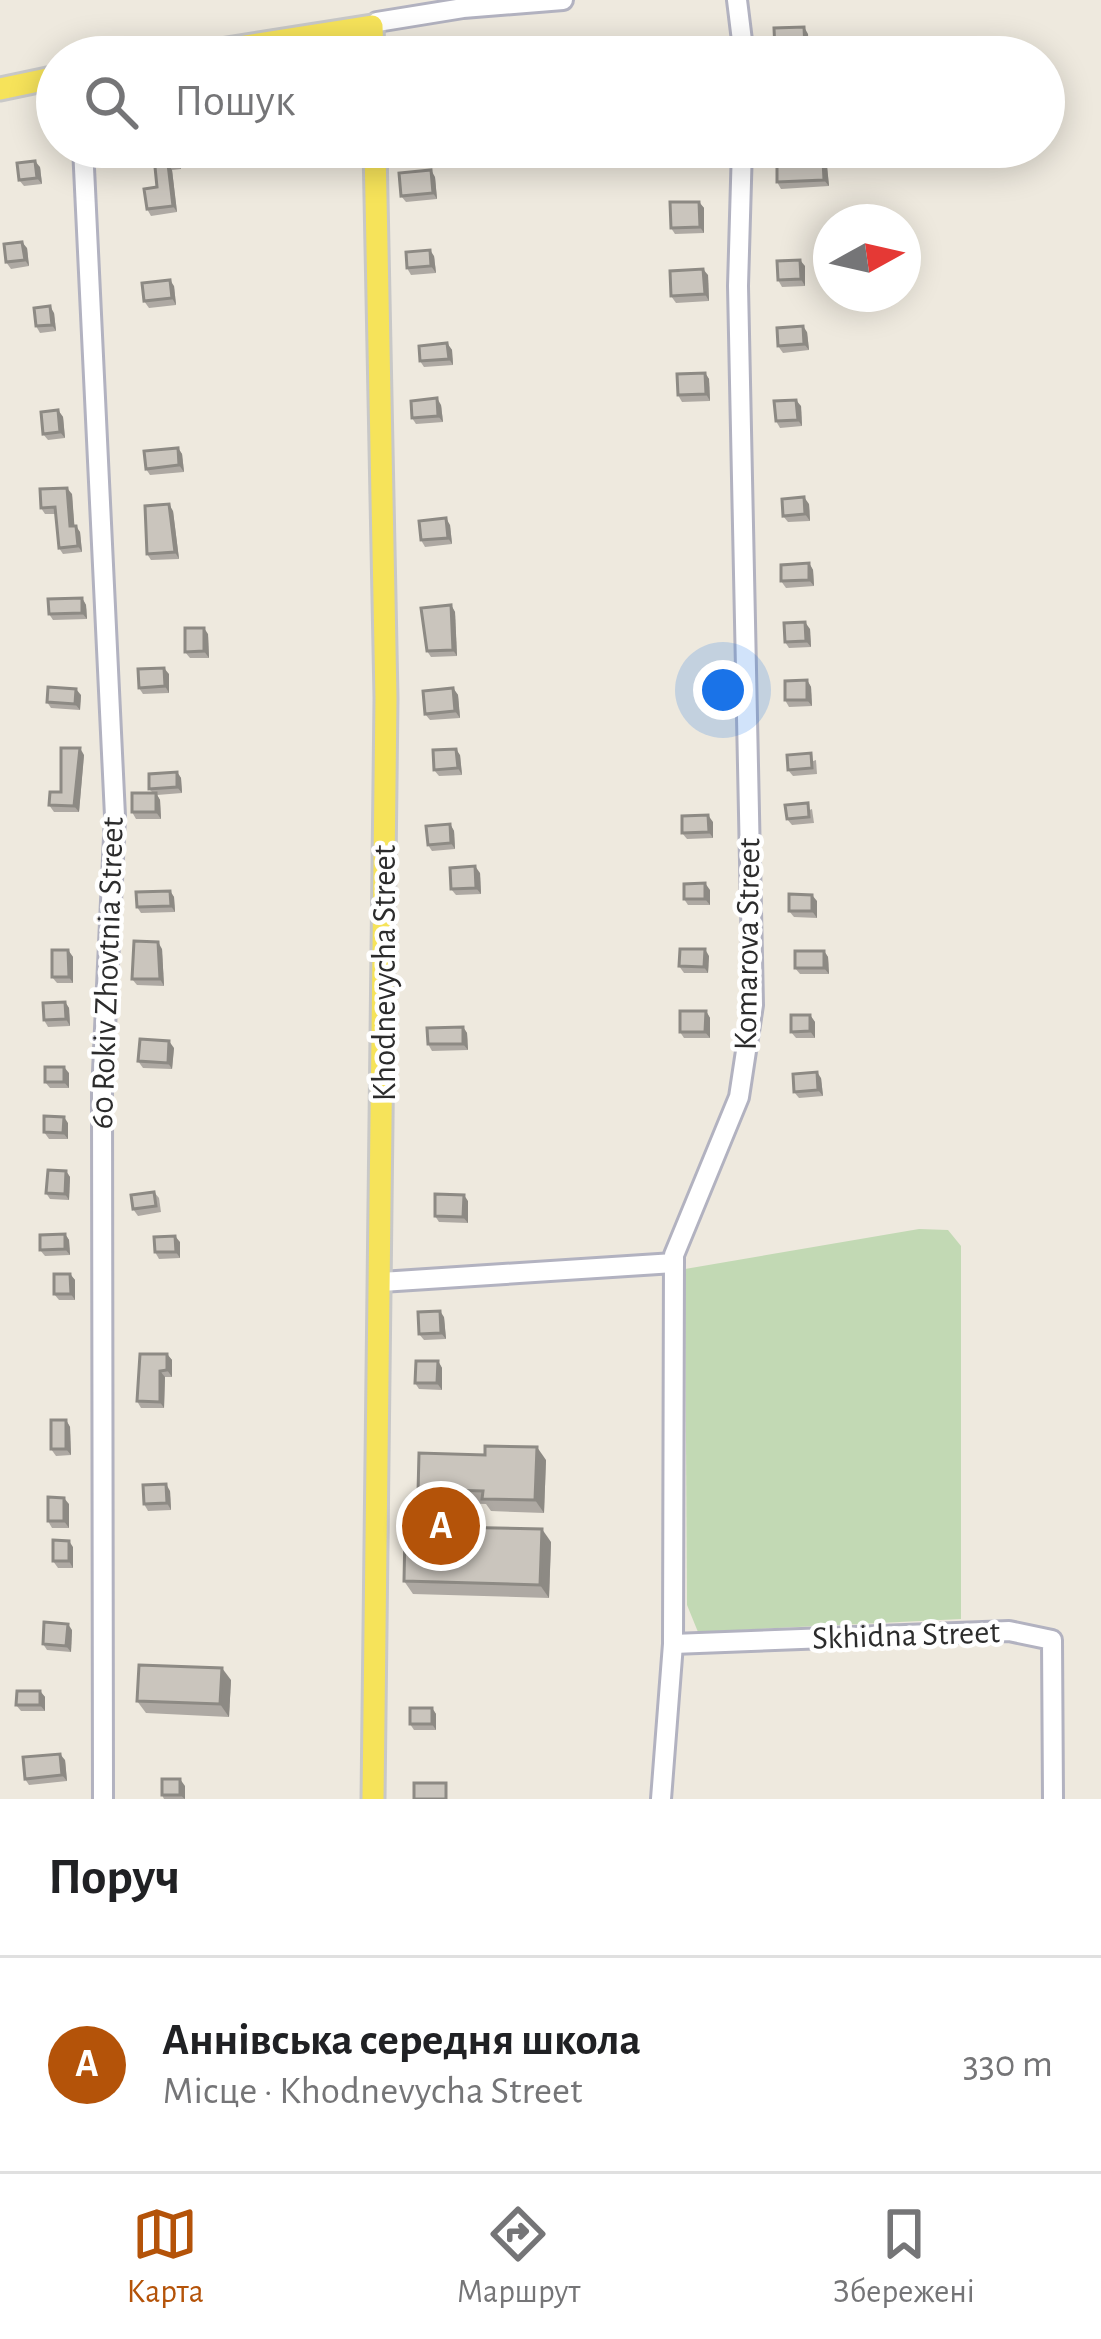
<!DOCTYPE html>
<html lang="uk">
<meta charset="utf-8">
<style>
body{margin:0;font-family:"Alegreya Sans",sans-serif;background:#f2f2f2;color:#202124}
.compass{position:absolute;left:813px;top:204px;width:108px;height:108px;border-radius:50%;background:#fff;box-shadow:0 6px 30px #0003;rotate:82deg}
.you{position:absolute;left:723px;top:690px;width:42px;height:42px;margin:-30px;border:9px solid #fff;border-radius:50%;background:#1a73e8;box-shadow:0 0 0 18px #1a73e833}
.badge{display:grid;place-items:center;width:78px;height:78px;border-radius:50%;background:#b45309;color:#fff;font-size:39px;font-weight:700}
.pin{position:absolute;translate:-50% -50%;border:6px solid #fff;box-shadow:0 3px 12px #0006}
.list{margin:0;padding:0;list-style:none}
h2{display:flex;justify-content:space-between;align-items:center;height:156px;margin:0;padding:0 48px;font-size:51px}
h2 small{font-size:39px;font-weight:400;color:#757577}
.list li{display:grid;grid-template-columns:78px 1fr auto;gap:36px;align-items:center;box-sizing:border-box;height:216px;padding:0 48px;border-top:3px solid #e0e0e0}
.list b{display:block;font-size:45px;white-space:nowrap}
.list p{margin:0;font-size:39px;white-space:nowrap;color:#757577}
.list em{font-size:39px;font-style:normal;color:#757577}
.icon{flex:none;width:66px;height:66px;fill:none;stroke:currentColor;stroke-width:2;stroke-linecap:round;stroke-linejoin:round}
.map{position:relative;flex:none;width:1101px;height:1799px;overflow:hidden}
.search{position:absolute;background:#fff;box-shadow:0 6px 30px #0003;left:36px;right:36px;top:36px;height:132px;display:flex;align-items:center;gap:30px;box-sizing:border-box;padding:0 42px;border-radius:66px;color:#757577;font-size:45px}
.sheet{height:372px;background:#fff}
nav{display:flex;justify-content:space-around;align-items:center;box-sizing:border-box;height:168px;border-top:3px solid #e0e0e0;background:#fff;font-size:33px;color:#757577}
nav a{display:grid;justify-items:center;gap:6px}
nav .on{color:#b45309}
.map>svg:first-child{display:block}
</style>
<div class="map">
<svg width="1101" height="1799" viewBox="0 0 1101 1799">
<rect width="100%" height="100%" fill="#eee9de"/>
<polygon fill="#c2d9b4" points="919,1229 948,1230 961,1246 961,1619 698,1632 687,1605 685,1269"/>
<g fill="none" stroke-linecap="round" stroke-linejoin="round">
<defs>
<g id="minor">
<polyline points="737,0 744,57"/>
<polyline points="377,22 463,8 563,0"/>
<polyline points="83,147 115,816 102,1093 103,1799"/>
<polyline points="381,1282 674,1263"/>
<polyline points="673,1644 1009,1631 1052,1640 1053,1799"/>
<polyline points="661,1799 673,1644 674,1255 739,1097 753,1005 738,286 742,147"/>
</g>
<g id="major">
<polyline points="176,57 372,26 373,57"/>
<polyline points="0,89 57,77"/>
<polyline points="373,1799 386,698 375,147"/>
</g>
</defs>
<use href="#minor" stroke="#b2b2c0" stroke-width="24"/>
<use href="#major" stroke="#c8c8c8" stroke-width="27"/>
<use href="#minor" stroke="#fff" stroke-width="18"/>
<use href="#major" stroke="#f6e35a" stroke-width="21"/>
</g>
<g fill="#aea9a3">
<polygon points="808,34 809,56 780,57 775,51"/>
<polygon points="153,147 180,150 181,169 172,170 177,212 151,216 147,209 157,187"/>
<polygon points="666,147 706,147 706,168 671,168 666,162"/>
<polygon points="777,147 804,147 804,161 823,160 827,166 829,186 781,189 777,182"/>
<polygon points="40,167 42,184 24,186 19,180"/>
<polygon points="435,177 437,199 406,202 401,196"/>
<polygon points="699,202 704,208 704,233 675,234 671,228"/>
<polygon points="27,248 29,266 11,269 6,262"/>
<polygon points="434,256 436,273 411,275 407,268"/>
<polygon points="805,266 805,286 782,287 778,280"/>
<polygon points="708,275 709,301 676,303 671,296"/>
<polygon points="174,286 176,305 149,308 144,301"/>
<polygon points="54,313 56,331 40,333 36,326"/>
<polygon points="807,332 809,350 783,353 778,346"/>
<polygon points="447,343 452,350 453,365 424,367 420,361"/>
<polygon points="705,373 709,379 710,401 682,402 678,395"/>
<polygon points="441,405 443,422 416,424 412,418"/>
<polygon points="801,406 802,426 780,428 776,421"/>
<polygon points="58,410 63,417 65,438 48,440 43,434"/>
<polygon points="178,448 182,454 184,472 150,475 146,469"/>
<polygon points="72,494 74,526 80,532 82,552 63,554 59,548 56,514 45,514 41,508"/>
<polygon points="809,504 810,521 788,522 783,516"/>
<polygon points="173,511 179,559 151,560 147,554"/>
<polygon points="450,525 452,544 425,547 421,540"/>
<polygon points="809,563 813,570 814,586 786,588 781,581"/>
<polygon points="82,598 86,605 87,619 53,620 49,614"/>
<polygon points="451,605 455,612 457,656 431,657 427,651"/>
<polygon points="810,629 811,647 789,648 785,642"/>
<polygon points="208,634 209,658 190,658 185,652"/>
<polygon points="169,674 169,693 143,694 139,688"/>
<polygon points="807,680 811,687 812,706 789,707 785,700"/>
<polygon points="453,688 458,695 460,718 430,720 425,714"/>
<polygon points="81,695 80,710 51,708 47,702"/>
<polygon points="84,755 79,812 54,812 49,805 61,792"/>
<polygon points="460,755 462,775 439,776 434,770"/>
<polygon points="816,760 817,774 793,776 788,770"/>
<polygon points="177,772 181,778 182,793 157,795 160,800 161,819 136,819 132,812 153,793 149,789"/>
<polygon points="812,809 814,823 792,825 787,819"/>
<polygon points="713,822 713,838 687,839 682,833"/>
<polygon points="450,824 454,831 455,849 432,851 428,845"/>
<polygon points="480,873 481,894 456,895 451,889"/>
<polygon points="710,890 710,905 688,905 684,899"/>
<polygon points="170,891 174,897 175,912 141,913 137,907"/>
<polygon points="817,901 817,918 794,917 789,911"/>
<polygon points="162,949 164,986 137,985 132,979"/>
<polygon points="68,950 73,957 73,983 57,983 52,977"/>
<polygon points="824,951 828,957 829,974 800,974 795,968"/>
<polygon points="709,956 708,973 684,973 679,966"/>
<polygon points="65,1002 69,1008 70,1026 48,1027 44,1020"/>
<polygon points="706,1011 710,1018 710,1038 684,1038 680,1032"/>
<polygon points="810,1015 815,1022 815,1038 796,1038 791,1032"/>
<polygon points="463,1027 467,1033 468,1050 432,1051 428,1044"/>
<polygon points="174,1048 172,1069 143,1068 138,1061"/>
<polygon points="69,1073 69,1088 50,1088 45,1082"/>
<polygon points="821,1078 823,1096 799,1098 794,1092"/>
<polygon points="68,1123 68,1139 49,1139 44,1132"/>
<polygon points="66,1171 70,1177 69,1200 50,1199 46,1193"/>
<polygon points="154,1192 159,1198 161,1212 138,1216 133,1209"/>
<polygon points="468,1201 468,1223 439,1222 435,1216"/>
<polygon points="65,1234 69,1240 70,1255 45,1256 40,1250"/>
<polygon points="180,1242 180,1258 159,1259 155,1252"/>
<polygon points="70,1274 75,1280 75,1300 59,1300 54,1294"/>
<polygon points="444,1317 446,1339 424,1340 419,1334"/>
<polygon points="167,1354 172,1360 172,1377 165,1377 164,1408 141,1408 137,1401"/>
<polygon points="438,1361 442,1368 442,1390 419,1389 415,1383"/>
<polygon points="66,1420 70,1427 71,1455 56,1456 51,1449"/>
<polygon points="419,1453 485,1455 546,1460 544,1513 491,1511 486,1504 457,1503 456,1527 551,1542 549,1598 413,1594 404,1581 417,1533"/>
<polygon points="170,1491 171,1510 148,1511 144,1504"/>
<polygon points="69,1504 69,1528 52,1528 48,1521"/>
<polygon points="73,1547 73,1568 58,1568 53,1561"/>
<polygon points="72,1630 71,1652 47,1650 43,1644"/>
<polygon points="231,1680 229,1717 146,1713 137,1701"/>
<polygon points="40,1691 45,1697 45,1711 21,1711 16,1705"/>
<polygon points="432,1708 436,1714 436,1730 414,1730 410,1724"/>
<polygon points="65,1760 67,1781 29,1785 25,1779"/>
<polygon points="185,1786 185,1799 164,1799 162,1795"/>
</g>
<g fill="#8d8a84">
<polygon points="804,27 808,34 809,56 805,49"/>
<polygon points="176,147 180,150 181,169 177,163"/>
<polygon points="702,147 706,147 706,168 702,162"/>
<polygon points="823,160 827,166 829,186 824,180"/>
<polygon points="35,161 40,167 42,184 37,178"/>
<polygon points="168,164 172,170 177,212 173,206"/>
<polygon points="431,170 435,177 437,199 433,193"/>
<polygon points="699,202 704,208 704,233 700,227"/>
<polygon points="22,242 27,248 29,266 25,260"/>
<polygon points="430,250 434,256 436,273 431,266"/>
<polygon points="800,260 805,266 805,286 801,279"/>
<polygon points="703,269 708,275 709,301 705,294"/>
<polygon points="170,280 174,286 176,305 172,298"/>
<polygon points="50,306 54,313 56,331 52,325"/>
<polygon points="803,326 807,332 809,350 804,344"/>
<polygon points="447,343 452,350 453,365 449,359"/>
<polygon points="705,373 709,379 710,401 706,394"/>
<polygon points="437,398 441,405 443,422 438,416"/>
<polygon points="796,400 801,406 802,426 798,420"/>
<polygon points="58,410 63,417 65,438 60,432"/>
<polygon points="178,448 182,454 184,472 179,465"/>
<polygon points="67,488 72,494 75,533 70,526"/>
<polygon points="804,497 809,504 810,521 805,514"/>
<polygon points="169,504 173,511 179,559 175,552"/>
<polygon points="446,518 450,525 452,544 448,538"/>
<polygon points="76,526 80,532 82,552 78,546"/>
<polygon points="809,563 813,570 814,586 809,580"/>
<polygon points="82,598 86,605 87,619 82,613"/>
<polygon points="451,605 455,612 457,656 453,650"/>
<polygon points="805,622 810,629 811,647 806,641"/>
<polygon points="204,628 208,634 209,658 204,651"/>
<polygon points="164,668 169,674 169,693 165,686"/>
<polygon points="807,680 811,687 812,706 807,700"/>
<polygon points="453,688 458,695 460,718 455,711"/>
<polygon points="76,689 81,695 80,710 75,704"/>
<polygon points="80,748 84,755 79,812 74,806"/>
<polygon points="456,749 460,755 462,775 458,768"/>
<polygon points="177,772 181,778 182,793 177,787"/>
<polygon points="156,793 160,800 161,819 156,812"/>
<polygon points="708,815 713,822 713,838 709,832"/>
<polygon points="450,824 454,831 455,849 451,843"/>
<polygon points="475,866 480,873 481,894 476,888"/>
<polygon points="705,883 710,890 710,905 705,899"/>
<polygon points="170,891 174,897 175,912 171,906"/>
<polygon points="812,895 817,901 817,918 812,911"/>
<polygon points="158,942 162,949 164,986 160,979"/>
<polygon points="705,949 709,956 708,973 704,967"/>
<polygon points="68,950 73,957 73,983 69,977"/>
<polygon points="824,951 828,957 829,974 824,968"/>
<polygon points="65,1002 69,1008 70,1026 66,1019"/>
<polygon points="706,1011 710,1018 710,1038 705,1032"/>
<polygon points="810,1015 815,1022 815,1038 810,1031"/>
<polygon points="463,1027 467,1033 468,1050 463,1044"/>
<polygon points="169,1041 174,1048 172,1069 168,1063"/>
<polygon points="64,1067 69,1073 69,1088 64,1082"/>
<polygon points="817,1072 821,1078 823,1096 818,1090"/>
<polygon points="64,1117 68,1123 68,1139 63,1133"/>
<polygon points="66,1171 70,1177 69,1200 65,1194"/>
<polygon points="464,1195 468,1201 468,1223 463,1217"/>
<polygon points="65,1234 69,1240 70,1255 65,1249"/>
<polygon points="175,1236 180,1242 180,1258 176,1252"/>
<polygon points="70,1274 75,1280 75,1300 71,1294"/>
<polygon points="440,1311 444,1317 446,1339 441,1333"/>
<polygon points="167,1354 172,1360 172,1377 167,1370"/>
<polygon points="438,1361 442,1368 442,1390 437,1383"/>
<polygon points="160,1371 165,1377 164,1408 160,1402"/>
<polygon points="66,1420 70,1427 71,1455 66,1449"/>
<polygon points="537,1447 546,1460 544,1513 535,1500"/>
<polygon points="166,1484 170,1491 171,1510 167,1503"/>
<polygon points="448,1490 457,1503 456,1539 447,1527"/>
<polygon points="64,1498 69,1504 69,1528 64,1521"/>
<polygon points="542,1529 551,1542 549,1598 540,1585"/>
<polygon points="69,1541 73,1547 73,1568 69,1561"/>
<polygon points="68,1624 72,1630 71,1652 66,1646"/>
<polygon points="222,1668 231,1680 229,1717 220,1704"/>
<polygon points="40,1691 45,1697 45,1711 40,1705"/>
<polygon points="432,1708 436,1714 436,1730 432,1724"/>
<polygon points="60,1754 65,1760 67,1781 62,1775"/>
<polygon points="180,1779 185,1786 185,1799 180,1795"/>
</g>
<g fill="#cac5bd" stroke="#8d8a84" stroke-width="3">
<polygon points="804,27 805,49 775,51 774,28"/>
<polygon points="153,147 176,147 177,163 168,164 173,206 147,209 144,189 157,187"/>
<rect x="666" y="147" width="36" height="15"/>
<polygon points="777,147 800,147 800,161 823,160 824,180 777,182"/>
<polygon points="35,161 37,178 19,180 17,163"/>
<polygon points="431,170 433,193 401,196 399,173"/>
<polygon points="670,202 699,202 700,227 671,228"/>
<polygon points="22,242 25,260 6,262 4,244"/>
<polygon points="430,250 431,266 407,268 406,252"/>
<polygon points="800,260 801,279 778,280 777,261"/>
<polygon points="703,269 705,294 671,296 670,271"/>
<polygon points="170,280 172,298 144,301 142,283"/>
<polygon points="50,306 52,325 36,326 34,308"/>
<polygon points="803,326 804,344 778,346 777,328"/>
<polygon points="447,343 449,359 420,361 419,346"/>
<polygon points="705,373 706,394 678,395 677,374"/>
<polygon points="437,398 438,416 412,418 411,401"/>
<polygon points="796,400 798,420 776,421 774,401"/>
<polygon points="58,410 60,432 43,434 41,412"/>
<polygon points="178,448 179,465 146,469 144,451"/>
<polygon points="67,488 70,526 76,526 78,546 59,548 55,507 41,508 40,489"/>
<polygon points="804,497 805,514 783,516 782,499"/>
<polygon points="169,504 175,552 147,554 145,506"/>
<polygon points="446,518 448,538 421,540 419,521"/>
<polygon points="809,563 809,580 781,581 781,565"/>
<polygon points="82,598 82,613 49,614 48,599"/>
<polygon points="451,605 453,650 427,651 421,608"/>
<polygon points="805,622 806,641 785,642 784,623"/>
<polygon points="185,628 204,628 204,651 185,652"/>
<polygon points="164,668 165,686 139,688 138,669"/>
<polygon points="807,680 807,700 785,700 785,681"/>
<polygon points="48,687 76,689 75,704 47,702"/>
<polygon points="453,688 455,711 425,714 423,691"/>
<polygon points="61,748 80,748 74,806 49,805 50,792 61,792"/>
<polygon points="456,749 458,768 434,770 433,750"/>
<polygon points="811,753 812,768 788,770 787,755"/>
<polygon points="177,772 177,787 149,789 149,774"/>
<rect x="132" y="793" width="24" height="19"/>
<polygon points="808,803 809,817 787,819 785,805"/>
<polygon points="708,815 709,832 682,833 682,816"/>
<polygon points="450,824 451,843 428,845 426,826"/>
<polygon points="475,866 476,888 451,889 450,868"/>
<polygon points="705,883 705,899 684,899 684,884"/>
<polygon points="170,891 171,906 137,907 136,892"/>
<polygon points="789,894 812,895 812,911 789,911"/>
<polygon points="134,941 158,942 160,979 132,979"/>
<polygon points="680,949 705,949 704,967 679,966"/>
<polygon points="52,950 68,950 69,977 52,977"/>
<rect x="795" y="951" width="29" height="17"/>
<polygon points="65,1002 66,1019 44,1020 43,1003"/>
<polygon points="680,1011 706,1011 705,1032 680,1032"/>
<polygon points="791,1015 810,1015 810,1031 791,1032"/>
<polygon points="463,1027 463,1044 428,1044 427,1028"/>
<polygon points="140,1039 169,1041 168,1063 138,1061"/>
<rect x="45" y="1067" width="19" height="15"/>
<polygon points="817,1072 818,1090 794,1092 793,1074"/>
<polygon points="44,1116 64,1117 63,1133 44,1132"/>
<polygon points="48,1170 66,1171 65,1194 46,1193"/>
<polygon points="154,1192 156,1206 133,1209 131,1195"/>
<polygon points="435,1194 464,1195 463,1217 435,1216"/>
<polygon points="65,1234 65,1249 40,1250 40,1235"/>
<polygon points="175,1236 176,1252 155,1252 154,1237"/>
<polygon points="54,1274 70,1274 71,1294 54,1294"/>
<polygon points="440,1311 441,1333 419,1334 418,1312"/>
<polygon points="140,1354 167,1354 167,1370 160,1371 160,1402 137,1401"/>
<polygon points="416,1361 438,1361 437,1383 415,1383"/>
<rect x="51" y="1420" width="15" height="29"/>
<polygon points="485,1446 537,1447 535,1500 482,1499 483,1491 448,1490 447,1527 542,1529 540,1585 404,1581 405,1532 417,1533 419,1453 485,1455"/>
<polygon points="166,1484 167,1503 144,1504 143,1485"/>
<polygon points="48,1497 64,1498 64,1521 48,1521"/>
<polygon points="53,1540 69,1541 69,1561 53,1561"/>
<polygon points="44,1622 68,1624 66,1646 43,1644"/>
<polygon points="139,1665 222,1668 220,1704 137,1701"/>
<polygon points="17,1691 40,1691 40,1705 16,1705"/>
<rect x="410" y="1708" width="22" height="16"/>
<polygon points="60,1754 62,1775 25,1779 23,1757"/>
<rect x="162" y="1779" width="18" height="16"/>
<rect x="414" y="1783" width="32" height="16"/>
</g>
<g text-anchor="middle" dominant-baseline="central" stroke-width="9" stroke-linejoin="round" paint-order="stroke">
<g font-size="33" fill="#2c2c2c" stroke="#fff">
<text transform="translate(748 944) rotate(-89)">Komarova Street</text>
<text transform="translate(108 973) rotate(-88)">60 Rokiv Zhovtnia Street</text>
<text transform="translate(385 973) rotate(-90)">Khodnevycha Street</text>
<text transform="translate(906 1636) rotate(-2)">Skhidna Street</text>
</g>
</g>
</svg>
<svg class="compass" viewBox="-18 -18 36 36"><path d="M0-13l5 13h-10z" fill="#e53935"/><path d="M0 13l5-13h-10z" fill="#757577"/></svg>
<div class="you"></div>
<div class="pin badge" style="left:441px;top:1526px">A</div>
<div class="search"><svg class="icon" aria-label="search" viewBox="0 0 24 24"><circle cx="10" cy="10" r="6"/><path d="M15 15l6 6"/></svg>Пошук</div>
</div>
<section class="sheet">
<h2>Поруч<small></small></h2>
<ul class="list">
<li><span class="badge">A</span><div><b>Аннівська середня школа</b><p>Місце · Khodnevycha Street</p></div><em>330 m</em></li>
</ul>
</section>
<nav>
<a class="on"><svg class="icon" aria-label="map" viewBox="0 0 24 24"><path d="M3 6l6-2 6 2 6-2v14l-6 2-6-2-6 2zM9 4v14M15 6v14"/></svg>Карта</a>
<a><svg class="icon" aria-label="directions" viewBox="0 0 24 24"><path d="M12 3l9 9-9 9-9-9zM9 14v-3h6M13 9l2 2-2 2"/></svg>Маршрут</a>
<a><svg class="icon" aria-label="saved" viewBox="0 0 24 24"><path d="M7 4h10v16l-5-4-5 4z"/></svg>Збережені</a>
</nav>
